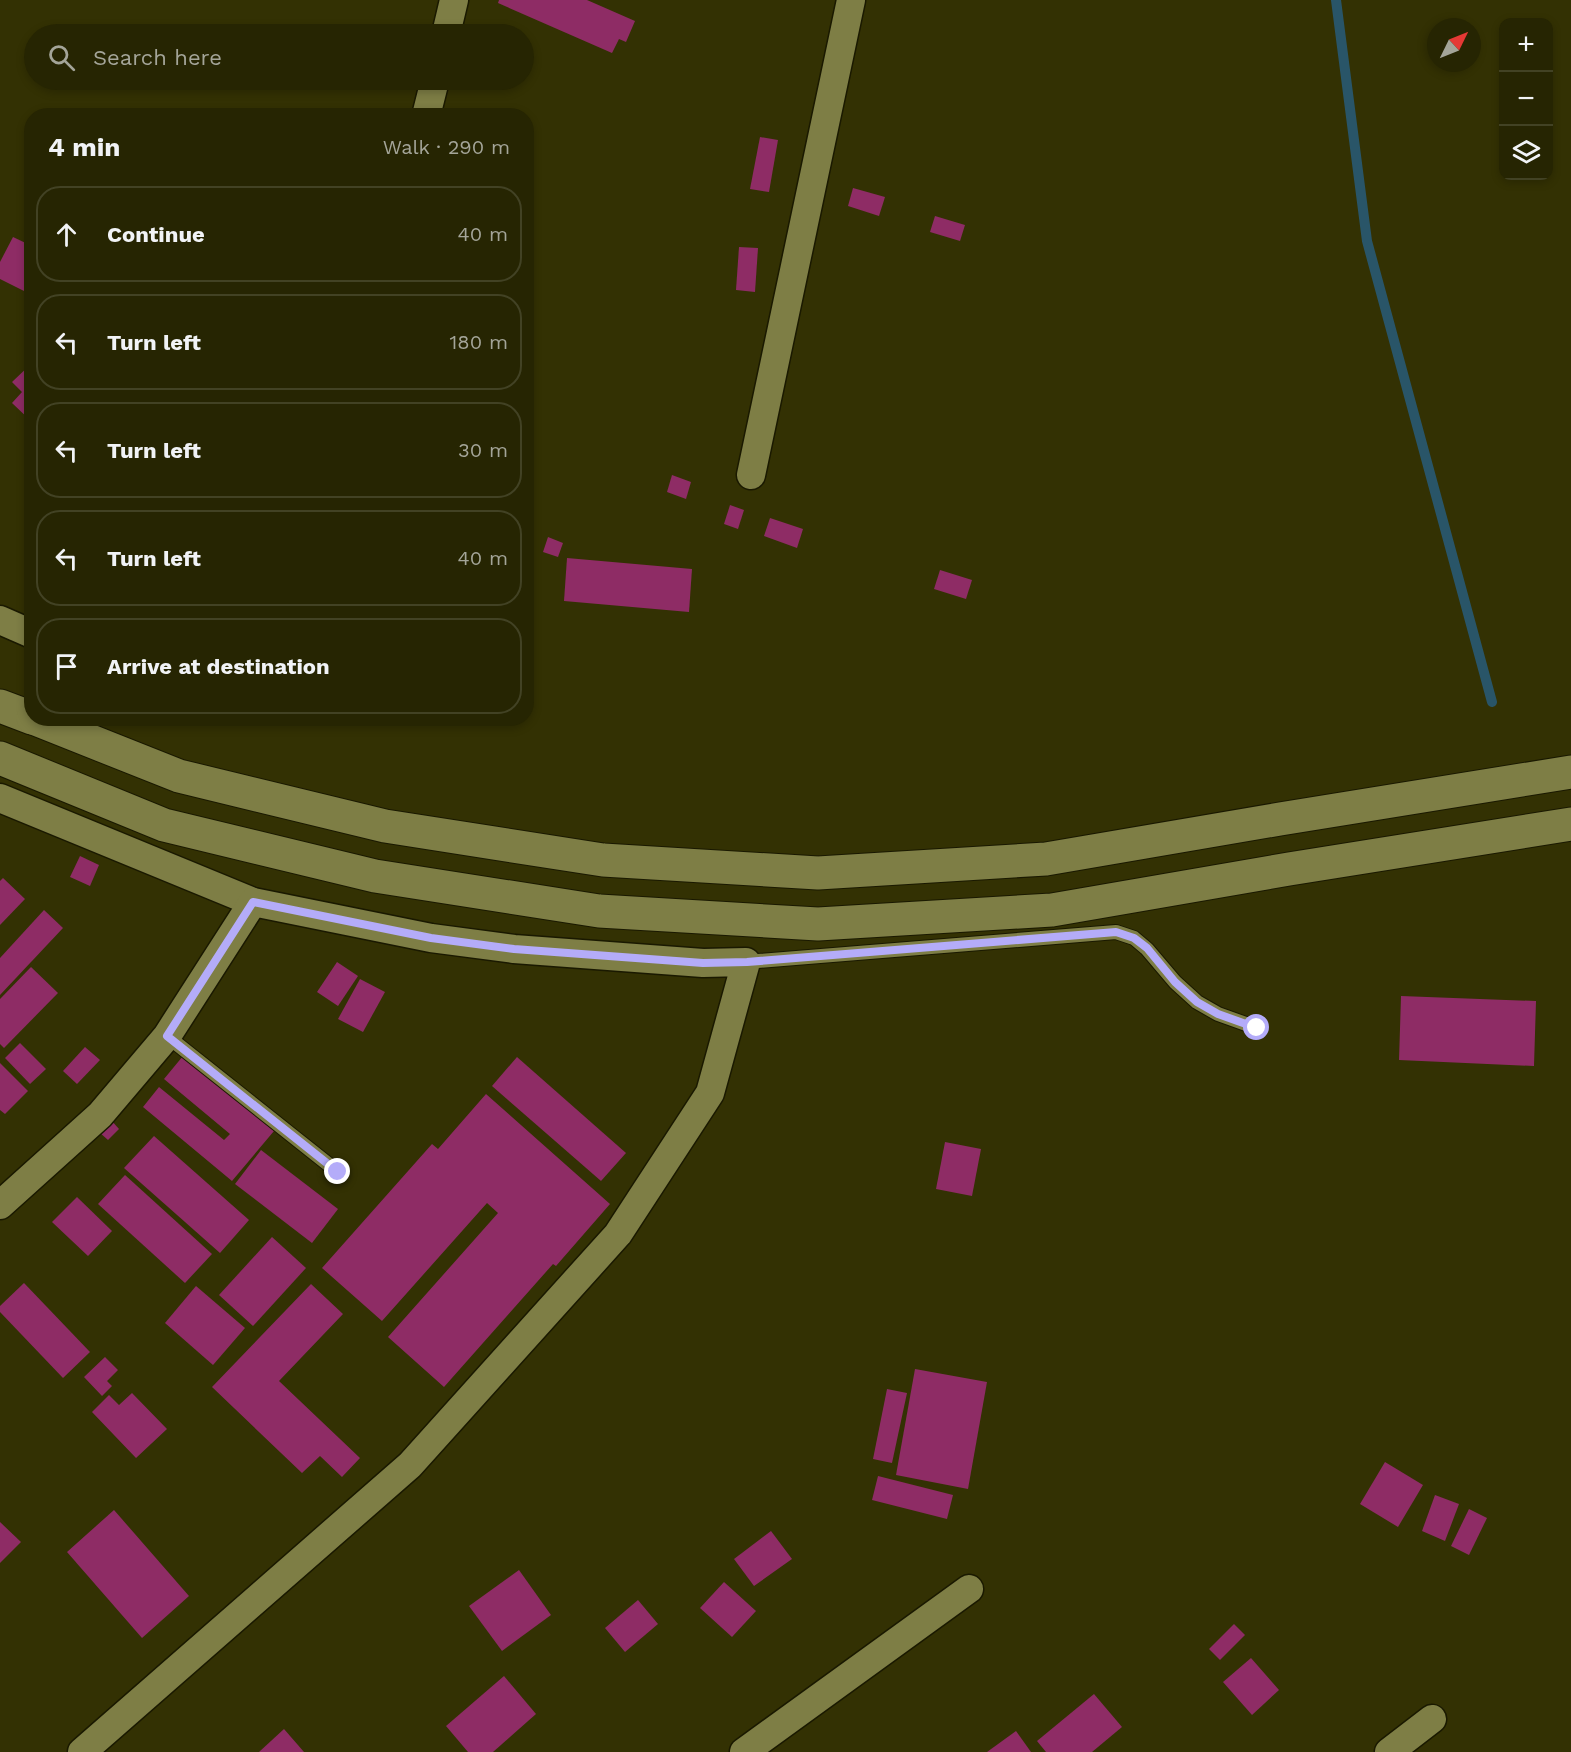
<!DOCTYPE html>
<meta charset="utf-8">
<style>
body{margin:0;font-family:"Work Sans",sans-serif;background:#323111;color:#f1f3f6}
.controls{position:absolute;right:18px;top:18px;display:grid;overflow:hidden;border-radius:12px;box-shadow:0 3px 9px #0003}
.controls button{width:54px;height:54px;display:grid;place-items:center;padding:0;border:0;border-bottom:2px solid #424224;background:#262502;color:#f1f3f6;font:30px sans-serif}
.compass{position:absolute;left:1427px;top:18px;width:54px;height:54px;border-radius:50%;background:#262502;box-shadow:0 3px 9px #0003;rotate:47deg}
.stop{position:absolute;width:18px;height:18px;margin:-14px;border:4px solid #b4acf9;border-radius:50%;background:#fff}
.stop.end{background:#b4acf9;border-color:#fff;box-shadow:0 2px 6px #0008}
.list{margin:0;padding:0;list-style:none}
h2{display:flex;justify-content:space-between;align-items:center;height:78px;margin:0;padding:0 24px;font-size:26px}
h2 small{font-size:20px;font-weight:400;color:#a4a599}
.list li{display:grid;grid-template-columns:39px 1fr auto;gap:18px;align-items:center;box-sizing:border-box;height:96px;margin:0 12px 12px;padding:0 12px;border:2px solid #424224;border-radius:24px}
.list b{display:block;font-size:22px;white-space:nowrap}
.list em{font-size:20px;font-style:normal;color:#a4a599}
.icon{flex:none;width:33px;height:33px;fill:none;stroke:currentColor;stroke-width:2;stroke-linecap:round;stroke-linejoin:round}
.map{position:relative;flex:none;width:1571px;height:1752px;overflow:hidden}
.search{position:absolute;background:#262502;box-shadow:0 3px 9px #0003;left:24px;top:24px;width:510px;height:66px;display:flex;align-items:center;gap:15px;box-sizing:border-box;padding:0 21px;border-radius:33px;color:#a4a599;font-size:22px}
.panel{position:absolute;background:#262502;box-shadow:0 3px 9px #0003;left:24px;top:108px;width:510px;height:618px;border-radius:24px}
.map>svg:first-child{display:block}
</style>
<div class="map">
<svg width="1571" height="1752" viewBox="0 0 1571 1752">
<rect width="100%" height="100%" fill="#333103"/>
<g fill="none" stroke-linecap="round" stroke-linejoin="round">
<polyline stroke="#295568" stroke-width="10" points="1336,0 1367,241 1492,702"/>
</g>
<g fill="#8e2c65">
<polygon points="499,0 587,0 635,21 626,42 619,39 612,53 498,3"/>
<polygon points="34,60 34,75 28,72"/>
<polygon points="760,137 778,140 769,192 750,189"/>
<polygon points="853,188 885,197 879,216 848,206"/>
<polygon points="935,216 965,225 960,241 930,232"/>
<polygon points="13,237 32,246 32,295 0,279 0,262"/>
<polygon points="739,247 758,248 755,292 736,290"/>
<polygon points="32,363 32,422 12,403 22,392 12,382"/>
<polygon points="672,475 691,482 686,499 667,492"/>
<polygon points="730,505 744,510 738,529 724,524"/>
<polygon points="770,518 803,529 797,548 764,536"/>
<polygon points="548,537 563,543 558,557 543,552"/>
<polygon points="567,558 692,569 689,612 564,601"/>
<polygon points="940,570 972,580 966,599 934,589"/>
<polygon points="80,856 99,865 90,886 70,877"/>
<polygon points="3,878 25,899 0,925 0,881"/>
<polygon points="44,910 63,928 0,995 0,958"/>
<polygon points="337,962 358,976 338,1006 317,992"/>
<polygon points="31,967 58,993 4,1048 0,1044 0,999"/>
<polygon points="360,979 385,992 363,1032 338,1019"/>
<polygon points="1401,996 1536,1001 1534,1066 1399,1060"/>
<polygon points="20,1043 46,1069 30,1084 5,1058"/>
<polygon points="85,1047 100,1060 77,1084 63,1071"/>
<polygon points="183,1056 274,1131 232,1181 143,1107 159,1087 224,1140 230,1134 164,1079"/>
<polygon points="517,1057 626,1153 601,1181 492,1086"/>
<polygon points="0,1063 28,1091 5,1114 0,1110"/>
<polygon points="486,1094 610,1204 556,1266 553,1264 444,1387 388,1337 498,1213 487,1203 382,1321 322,1268 432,1144 438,1149"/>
<polygon points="111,1120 119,1129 108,1140 99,1132"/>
<polygon points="154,1136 249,1220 220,1253 124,1168"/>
<polygon points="945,1142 981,1149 972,1196 936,1189"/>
<polygon points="261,1150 338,1209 312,1243 235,1184"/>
<polygon points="125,1175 212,1254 185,1283 98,1204"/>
<polygon points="77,1197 112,1231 88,1256 52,1222"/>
<polygon points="272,1237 306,1268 253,1326 219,1295"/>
<polygon points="24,1283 90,1352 63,1378 0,1312 0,1306"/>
<polygon points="311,1284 343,1314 279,1381 360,1458 342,1477 320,1456 302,1473 212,1387"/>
<polygon points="196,1286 245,1328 213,1365 165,1323"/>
<polygon points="105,1357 118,1370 107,1381 112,1386 102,1396 84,1377"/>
<polygon points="915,1369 987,1382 968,1489 896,1475"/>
<polygon points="887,1389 907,1393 892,1463 873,1459"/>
<polygon points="132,1393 167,1429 136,1458 92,1412 109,1395 119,1405"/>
<polygon points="1385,1462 1423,1485 1398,1527 1360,1504"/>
<polygon points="878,1476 953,1495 947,1519 872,1500"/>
<polygon points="1435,1495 1459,1504 1445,1541 1422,1531"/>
<polygon points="1469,1509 1487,1518 1469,1555 1451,1546"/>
<polygon points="114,1510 189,1596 142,1638 67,1552"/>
<polygon points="0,1522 21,1542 0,1563"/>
<polygon points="771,1531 792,1559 754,1586 734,1559"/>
<polygon points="519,1570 551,1615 502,1651 469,1606"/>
<polygon points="724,1582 756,1611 732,1637 700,1608"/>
<polygon points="638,1600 658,1624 625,1652 605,1628"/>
<polygon points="1234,1624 1245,1635 1220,1660 1209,1649"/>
<polygon points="1251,1658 1279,1690 1252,1715 1223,1682"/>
<polygon points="504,1676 536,1714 493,1752 468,1752 446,1726"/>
<polygon points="1094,1694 1122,1727 1092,1752 1046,1752 1037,1741"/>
<polygon points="284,1729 304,1752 259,1752"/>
<polygon points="1016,1731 1031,1752 987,1752"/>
</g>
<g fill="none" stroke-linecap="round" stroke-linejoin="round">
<defs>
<g id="service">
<polyline points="746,962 1116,932 1134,938 1147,949 1175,982 1197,1002 1218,1014 1257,1028"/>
<polyline points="167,1036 338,1172"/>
</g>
<g id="minor">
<polyline points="446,34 454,0"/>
<polyline points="426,116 435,80"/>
<polyline points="751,475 851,0"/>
<polyline points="0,620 32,634"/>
<polyline points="0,798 253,902 431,938 514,949 703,963 746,962 710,1093 618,1234 410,1465 82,1752"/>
<polyline points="0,1205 100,1115 167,1036 253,902"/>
<polyline points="744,1752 969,1589"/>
<polyline points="1389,1752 1432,1719"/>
</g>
<g id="secondary">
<polyline points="0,706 32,718"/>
<polyline points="33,718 179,776 385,826 603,860 818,873 1046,859 1280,819 1571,772"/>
<polyline points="0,758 164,825 375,876 599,911 818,924 1052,910 1289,869 1571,824"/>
</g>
</defs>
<use href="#service" stroke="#1a1900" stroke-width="16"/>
<use href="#minor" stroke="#1a1900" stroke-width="31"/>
<use href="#secondary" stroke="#1a1900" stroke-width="35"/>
<use href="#service" stroke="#7e7e45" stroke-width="14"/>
<use href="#minor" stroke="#7e7e45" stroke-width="28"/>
<use href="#secondary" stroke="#7e7e45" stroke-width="33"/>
</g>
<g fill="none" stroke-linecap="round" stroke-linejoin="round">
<polyline stroke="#b4acf9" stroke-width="8" points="338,1172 167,1036 253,902 431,938 514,949 703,963 747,962 1116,932 1134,938 1147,948 1175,982 1197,1002 1218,1014 1257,1028"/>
</g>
</svg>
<div class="controls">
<button>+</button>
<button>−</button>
<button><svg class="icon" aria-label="layers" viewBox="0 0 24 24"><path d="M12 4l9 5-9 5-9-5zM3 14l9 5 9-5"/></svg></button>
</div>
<svg class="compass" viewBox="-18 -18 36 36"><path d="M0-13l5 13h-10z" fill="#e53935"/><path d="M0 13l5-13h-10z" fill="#a4a599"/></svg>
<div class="stop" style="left:1257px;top:1028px"></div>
<div class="stop end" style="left:338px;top:1172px"></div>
<div class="search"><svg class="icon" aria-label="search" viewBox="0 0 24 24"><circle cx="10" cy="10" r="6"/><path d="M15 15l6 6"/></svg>Search here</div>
<section class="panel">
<h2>4 min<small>Walk · 290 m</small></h2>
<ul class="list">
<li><svg class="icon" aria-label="ahead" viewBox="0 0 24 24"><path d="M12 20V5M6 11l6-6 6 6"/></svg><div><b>Continue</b></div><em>40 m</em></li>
<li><svg class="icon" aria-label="left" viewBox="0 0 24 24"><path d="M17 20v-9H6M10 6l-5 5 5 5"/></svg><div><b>Turn left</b></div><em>180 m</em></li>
<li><svg class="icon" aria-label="left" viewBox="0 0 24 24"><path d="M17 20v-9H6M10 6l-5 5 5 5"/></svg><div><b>Turn left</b></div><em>30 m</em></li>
<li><svg class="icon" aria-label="left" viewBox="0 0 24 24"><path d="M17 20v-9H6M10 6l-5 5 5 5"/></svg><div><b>Turn left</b></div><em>40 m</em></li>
<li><svg class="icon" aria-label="arrive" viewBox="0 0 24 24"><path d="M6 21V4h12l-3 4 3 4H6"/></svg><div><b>Arrive at destination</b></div></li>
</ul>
</section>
</div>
